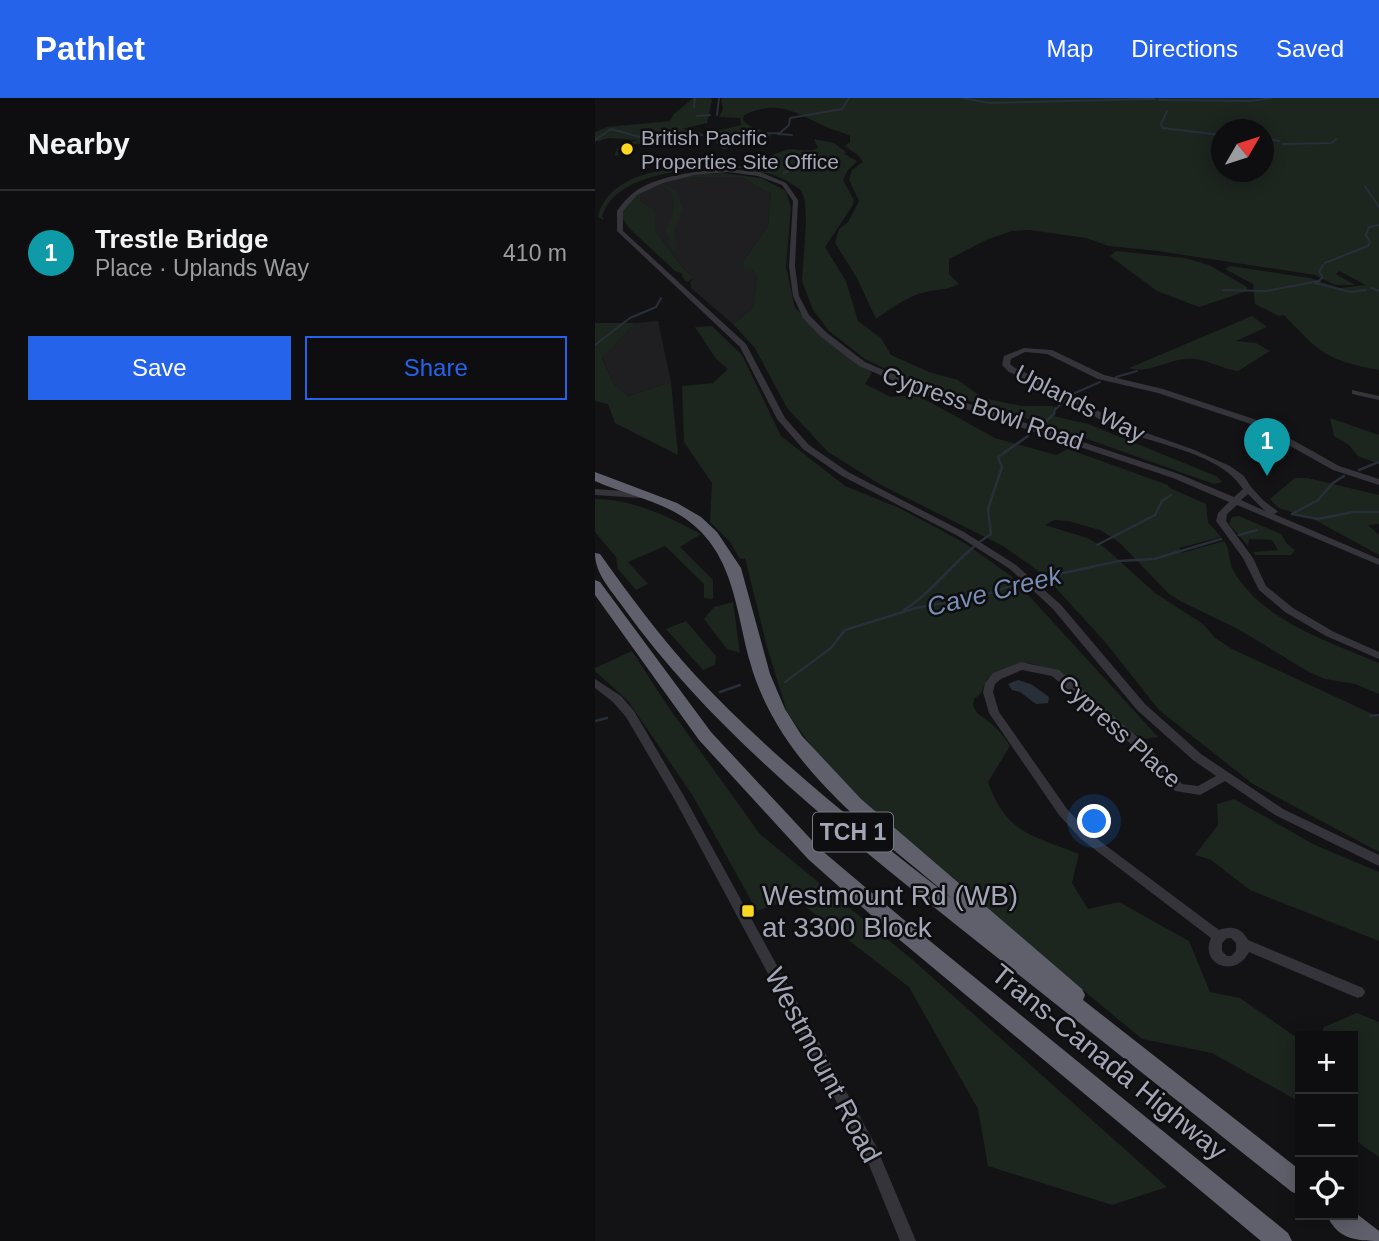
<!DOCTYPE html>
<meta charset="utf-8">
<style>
body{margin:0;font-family:Arial,sans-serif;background:#1c1c1e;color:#f1f3f6}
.controls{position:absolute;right:21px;bottom:21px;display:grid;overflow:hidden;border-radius:0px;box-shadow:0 4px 18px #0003}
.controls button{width:63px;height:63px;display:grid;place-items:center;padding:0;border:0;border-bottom:2px solid #2e2e30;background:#0e0e10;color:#f1f3f6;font:35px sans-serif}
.compass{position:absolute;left:616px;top:21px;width:63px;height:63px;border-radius:50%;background:#0e0e10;box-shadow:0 4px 18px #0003;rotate:51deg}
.you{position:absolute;left:500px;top:724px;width:24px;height:24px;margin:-18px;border:5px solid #fff;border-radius:50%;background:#1a73e8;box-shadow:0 0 0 10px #1a73e833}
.badge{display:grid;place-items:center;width:46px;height:46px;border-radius:50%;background:#2563eb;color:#fff;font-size:23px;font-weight:700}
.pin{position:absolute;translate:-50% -58px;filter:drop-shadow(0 2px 4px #0008)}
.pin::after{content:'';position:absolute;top:37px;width:24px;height:21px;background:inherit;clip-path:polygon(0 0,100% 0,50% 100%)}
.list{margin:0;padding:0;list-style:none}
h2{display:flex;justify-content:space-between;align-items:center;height:91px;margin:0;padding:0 28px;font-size:30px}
h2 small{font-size:23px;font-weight:400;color:#9b9c9f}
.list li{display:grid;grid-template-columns:46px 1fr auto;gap:21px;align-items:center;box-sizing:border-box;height:126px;padding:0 28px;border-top:2px solid #2e2e30}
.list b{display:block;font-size:26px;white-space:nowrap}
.list p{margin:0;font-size:23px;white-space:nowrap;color:#9b9c9f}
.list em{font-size:23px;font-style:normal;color:#9b9c9f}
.actions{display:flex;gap:14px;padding:21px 28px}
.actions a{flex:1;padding:16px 0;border:2px solid #2563eb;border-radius:0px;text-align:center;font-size:24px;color:#2563eb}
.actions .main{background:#2563eb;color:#fff}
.icon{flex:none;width:38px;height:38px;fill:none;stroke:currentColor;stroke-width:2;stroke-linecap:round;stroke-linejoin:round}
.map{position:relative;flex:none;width:784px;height:1143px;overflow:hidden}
header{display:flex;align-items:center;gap:42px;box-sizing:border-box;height:98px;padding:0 35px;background:#2563eb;color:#fff}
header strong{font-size:33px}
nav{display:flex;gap:38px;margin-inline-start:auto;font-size:24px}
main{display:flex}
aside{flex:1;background:#0e0e10}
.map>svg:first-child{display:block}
</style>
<header>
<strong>Pathlet</strong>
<nav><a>Map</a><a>Directions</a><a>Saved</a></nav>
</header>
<main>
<aside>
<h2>Nearby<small></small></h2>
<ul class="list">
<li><span class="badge" style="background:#0f9aa8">1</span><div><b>Trestle Bridge</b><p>Place · Uplands Way</p></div><em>410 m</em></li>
</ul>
<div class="actions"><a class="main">Save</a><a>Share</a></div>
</aside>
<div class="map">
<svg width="784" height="1143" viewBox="0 0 784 1143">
<rect width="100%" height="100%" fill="#131315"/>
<g fill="#1f1f22">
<polygon points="105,79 146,79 176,96 173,128 149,162 162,178 158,210 138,226 96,190 95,184 99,180 88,170 60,132 60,112 45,103 46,94 67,85"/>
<polygon points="63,223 76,284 33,298 19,286 7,259 40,225"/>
</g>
<g fill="#1d251f" fill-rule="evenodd">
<path d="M 98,0 L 116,0 L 117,2 L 112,25 L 87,31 L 105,34 L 107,37 C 96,42 76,46 63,47 C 47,49 41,40 22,53 L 24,57 L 20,58 C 21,45 33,45 43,42 L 14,40 L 0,44 L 0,34 L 12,29 L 75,23 L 79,16 Z"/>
<path d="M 126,0 L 784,0 L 784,272 C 731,262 725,255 689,217 L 684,218 L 660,206 L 658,186 L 630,171 L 635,168 L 715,180 L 745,190 L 771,187 L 744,173 L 741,176 L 760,187 L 740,187 L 720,177 L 563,153 L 514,148 L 491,140 L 435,132 L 417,133 L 391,142 L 354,161 L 354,176 L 364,186 C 353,192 344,191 331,194 C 312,198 297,210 281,221 L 262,180 L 240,145 L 244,131 L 253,124 L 264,103 L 254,82 L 257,72 L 268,64 L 264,58 L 250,48 L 255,44 L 255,38 C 248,34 241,33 234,30 C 203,17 185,0 149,17 L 148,22 C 156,32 168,30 177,38 L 143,44 L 129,52 L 114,38 L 115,35 L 146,27 L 145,20 L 124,19 L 128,11 ZM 626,32 L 668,32 L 668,74 L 626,74 Z"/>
<path d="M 219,41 L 239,45 L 251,54 L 249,56 L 262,63 L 253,72 L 248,82 L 259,102 L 258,107 L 230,149 L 251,183 L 263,223 L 286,240 L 296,257 L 334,274 L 363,282 L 388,300 L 426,308 L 458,308 L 458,318 L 493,326 L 621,378 L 627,384 L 619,386 L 447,325 L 328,289 L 270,261 L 234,233 L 218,212 L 207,183 L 211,125 L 210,103 L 206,92 L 192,83 L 176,76 L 144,70 L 107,70 C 115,63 125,68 137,69 C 158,69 171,58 191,52 C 202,49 211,56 223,50 Z"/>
<path d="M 99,69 L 98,71 C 65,76 20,82 7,118 L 9,122 L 3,119 C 13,78 63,71 99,69 Z"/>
<path d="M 128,75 L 166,80 L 191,93 L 196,109 L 191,169 L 200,210 L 277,275 L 270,286 L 296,299 L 322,297 L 400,340 L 461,357 L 473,351 L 573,387 L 573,389 L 611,406 L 613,424 L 626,439 L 584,450 L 587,455 L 629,443 C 635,450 633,462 638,472 C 667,523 733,543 784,565 L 784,596 L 760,586 L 730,581 L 714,574 L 643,531 L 587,504 L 574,496 L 524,444 L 505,432 L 473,423 L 459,422 L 450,427 L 492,440 L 509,449 L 560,495 L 608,526 L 619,539 L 637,551 L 784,619 L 784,754 L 658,686 L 564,612 L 511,545 L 449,477 L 408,448 L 286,387 L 233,354 L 192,310 L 160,250 L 138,226 L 158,210 L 162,178 L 157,172 L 149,171 L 149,162 L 173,128 L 176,96 L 146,79 L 105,79 L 68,85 L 82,94 L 88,112 L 79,132 L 81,152 L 77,151 L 71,132 C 80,113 86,98 65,86 L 46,94 L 45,103 L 60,112 L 60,132 L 88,170 L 99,180 L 92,184 L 87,179 L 88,176 L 80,173 L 33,129 L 26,118 C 31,80 97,76 128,75 Z"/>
<polygon points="521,153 590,160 614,167 652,189 652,193 604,209 562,193 515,158"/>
<path d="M 657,218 L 672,229 L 641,243 L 661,245 L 675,253 L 643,273 C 628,271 613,262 599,261 C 572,259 559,277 534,270 Z"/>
<polygon points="0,225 40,225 7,260 19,286 33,298 76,284 83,357 20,325 13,306 0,303"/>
<path d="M 117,228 L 147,257 L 186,338 L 250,388 L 302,409 L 344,431 L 371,446 L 416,478 L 563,639 L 550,641 L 536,634 L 456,571 L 434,565 L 421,566 L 392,581 L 386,595 L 379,601 L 378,608 L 383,616 C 397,625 406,633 415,648 L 393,684 C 411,736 439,738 484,756 L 477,785 L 493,811 L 524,804 L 594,843 L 615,894 L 645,900 L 705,942 L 705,1004 L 617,955 L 547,941 L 306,741 L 232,670 L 192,614 L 172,549 L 150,460 L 145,461 L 135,444 L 115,424 L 117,385 L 89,344 L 87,288 L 118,285 L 133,271 L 121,261 L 100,229 Z"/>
<polygon points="735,320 784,337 784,366 763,358 754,347 739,338"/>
<polygon points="700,380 713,380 784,397 784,426 773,427 784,437 784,457 718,421 684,410 675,401"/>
<path d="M 0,401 C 38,401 74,419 106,436 L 85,449 L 118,482 L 118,501 L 109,500 L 109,486 L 70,448 L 33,464 L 53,486 L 41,492 L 23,471 L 21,459 L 0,434 Z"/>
<polygon points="644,418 686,436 692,446 700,452 696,457 660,457 658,454 683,452 677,442 654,441 653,448 634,426 637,419"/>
<polygon points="138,504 145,555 132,551 109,521 119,509"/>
<polygon points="91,523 121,558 120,567 108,572 71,531"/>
<polygon points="37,553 72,607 165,736 319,863 572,1089 517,1107 393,1068 383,1011 314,889 199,800 162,813 98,698 33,603 0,573 0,570"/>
<polygon points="639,701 720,747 784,774 784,843 655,792 616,762 600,757 623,727 622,706"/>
<polygon points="762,915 784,924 784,1059 758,1041 758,938 725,938 729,929"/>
</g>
<polygon fill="#282f39" points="423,582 436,586 454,599 453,605 441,606 425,594 417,592 413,586"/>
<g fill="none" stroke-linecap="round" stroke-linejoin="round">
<g stroke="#282f39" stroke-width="2">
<polyline points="368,0 394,5 559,1"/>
<polyline points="564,2 657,3 676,0"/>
<polyline points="99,9 100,0"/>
<polyline points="572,13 566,26 568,30 626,37"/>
<polyline points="122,17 124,0"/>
<polyline points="102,18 115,17"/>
<polyline points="183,36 197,37"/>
<polyline points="113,37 185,35 194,27 195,20 247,11 254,0"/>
<polyline points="668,40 684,43"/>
<polyline points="0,42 16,31 45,39 107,37"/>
<polyline points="688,46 737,45 741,41"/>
<polyline points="189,75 196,71"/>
<polyline points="770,88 784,109"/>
<polyline points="730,165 773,148 775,144 771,137 774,129 784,127"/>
<polyline points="720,185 756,194 771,192"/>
<polyline points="777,190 784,193"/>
<polyline points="628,192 671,193 724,183 728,179 724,174 728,167"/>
<polyline points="0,247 35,220 61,209 66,200"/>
<polyline points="521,279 542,273"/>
<polyline points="480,295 505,284"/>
<polyline points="460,312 470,302"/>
</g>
<g stroke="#282f39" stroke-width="2.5">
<polyline points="447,327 459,316 460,310"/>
<polyline points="764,372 784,364"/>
<polyline points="697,416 723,421 758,414 784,414"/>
<polyline points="697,416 723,402 738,385 749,378"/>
<polyline points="644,437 662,432"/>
<polyline points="502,447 560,417 567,403 576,397"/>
<polyline points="436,482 524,463 559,461 626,441"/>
<path d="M 309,512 C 342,491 363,457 396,436 L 393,411 L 407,369 L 403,359 L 433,338"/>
<polyline points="190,584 236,550 250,532 321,510 387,498 429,483"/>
<polyline points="125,594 145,587"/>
<polyline points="775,618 784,617"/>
<polyline points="0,623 12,620"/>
</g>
<g fill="#34343a" fill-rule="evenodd">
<path d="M 133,71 L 165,74 L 191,85 L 203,102 L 200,168 L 204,198 L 214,217 L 232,235 L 270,264 L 347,297 L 584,376 L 639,399 L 648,391 C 624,353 557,347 519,329 C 504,323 492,312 478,304 C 457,292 435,284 414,274 L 407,267 L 409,258 L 429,250 L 457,252 L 509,277 L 568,291 L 662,322 L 744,368 L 784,381 L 784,387 L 738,372 L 656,326 L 563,295 L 503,281 L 452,256 L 430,254 L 416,261 L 415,266 L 420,270 L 471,293 L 523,325 L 597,351 L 635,368 L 649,378 L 656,389 L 669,403 L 681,412 L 683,414 L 679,416 L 784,461 L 784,467 L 642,407 L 632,416 L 631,423 L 658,460 L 671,488 L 698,510 L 739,534 L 784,554 L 784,561 L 731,538 L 690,514 L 664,492 L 648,460 L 621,423 L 623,415 L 634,404 L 578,380 L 341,301 L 264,268 L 226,239 L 208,220 L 198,198 L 194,168 L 198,103 L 187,87 L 163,78 L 133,74 L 99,77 L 68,85 L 42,97 L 28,113 L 28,133 L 151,246 L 190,320 L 214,347 L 253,374 L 369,434 L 421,467 L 466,507 L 550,606 L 606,656 L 688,711 L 784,757 L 784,768 L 680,717 L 630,683 L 605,697 L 580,693 L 544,653 L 457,578 L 427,572 L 406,581 L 400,586 L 398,594 L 404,614 L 472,711 L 494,735 L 624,832 C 637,827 647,830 653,842 L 768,890 L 770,894 L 768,898 L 763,900 L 758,898 L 654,854 C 641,881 604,867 616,840 L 486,741 L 464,717 L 394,615 L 388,594 L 390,585 L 398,575 L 426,564 L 464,572 L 552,647 L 587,686 L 603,688 L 621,678 L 598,662 L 542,612 L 458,511 L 415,471 L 363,438 L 247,378 L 208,351 L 182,321 L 145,249 L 22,133 L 22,113 C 26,107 31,101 37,96 C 60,77 104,73 133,71 ZM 653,396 L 670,413 L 646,402 ZM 632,840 L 636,840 L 641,845 L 641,853 L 636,858 L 632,858 L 627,853 L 627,845 Z"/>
<polygon points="757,292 784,298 784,302 757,296"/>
<polygon points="0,391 45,394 49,397 45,400 0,397"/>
<polygon points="0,581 26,598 39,613 89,698 281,1048 321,1143 305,1143 270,1057 81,704 31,619 18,604 0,590"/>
</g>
<g fill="#5f606b" fill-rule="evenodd">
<path d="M 0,374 L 82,405 L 106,419 L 122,434 L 146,470 L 175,576 L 190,611 L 207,638 L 266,701 L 487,891 L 490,897 L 488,902 L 705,1072 L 705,1097 L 697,1094 C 586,1006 476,918 365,830 C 247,735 117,634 28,509 C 16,492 0,476 0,455 L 5,456 C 35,498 66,540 101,578 C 179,661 269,732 359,802 C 300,752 231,702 188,636 C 174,614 162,590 155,564 C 140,510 139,453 88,419 C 62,402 29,396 0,383 Z"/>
<polygon points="0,482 5,484 116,634 225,751 308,821 693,1135 697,1143 666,1143 294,833 213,761 104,642 0,497"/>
<path d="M 758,1113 L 784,1133 L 784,1143 C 761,1143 742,1141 732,1117 L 758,1117 Z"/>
</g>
</g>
<g fill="#fdd823" stroke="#0e0e10" stroke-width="2.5">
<circle cx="32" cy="51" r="7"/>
<rect x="146" y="806" width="14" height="14" rx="3.5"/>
</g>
<g text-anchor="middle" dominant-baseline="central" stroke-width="5" stroke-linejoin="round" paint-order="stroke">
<g font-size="21" fill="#a3a6b6" stroke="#0e0e10" text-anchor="start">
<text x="46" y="39">British Pacific<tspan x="46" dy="24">Properties Site Office</tspan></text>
</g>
<rect fill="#0e0e10" stroke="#767884" stroke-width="2" x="218" y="714.5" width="80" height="39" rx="5"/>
<g font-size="23" font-weight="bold" fill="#a3a6b6">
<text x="258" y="734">TCH 1</text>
</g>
<g font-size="24" fill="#a3a6b6" stroke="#0e0e10">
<text transform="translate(485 305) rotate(27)">Uplands Way</text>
<text transform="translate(388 310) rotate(19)">Cypress Bowl Road</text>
<text transform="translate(525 633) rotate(42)">Cypress Place</text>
</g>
<g font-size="26" font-style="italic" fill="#788eb4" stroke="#0e0e10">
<text transform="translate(399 493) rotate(-14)">Cave Creek</text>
</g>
<g font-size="28" fill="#a3a6b6" stroke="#0e0e10" text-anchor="start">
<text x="167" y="797">Westmount Rd (WB)<tspan x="167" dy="32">at 3300 Block</tspan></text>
</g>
<g font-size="28" fill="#a3a6b6" stroke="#0e0e10">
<text transform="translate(514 964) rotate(39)">Trans-Canada Highway</text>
<text transform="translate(228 967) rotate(62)">Westmount Road</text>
</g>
</g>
</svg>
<div class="controls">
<button>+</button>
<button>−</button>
<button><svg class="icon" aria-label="locate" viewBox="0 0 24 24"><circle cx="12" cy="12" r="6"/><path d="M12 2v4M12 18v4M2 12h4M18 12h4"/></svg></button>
</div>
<svg class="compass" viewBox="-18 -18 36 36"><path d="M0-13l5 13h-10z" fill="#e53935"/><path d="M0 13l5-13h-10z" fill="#9b9c9f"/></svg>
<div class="you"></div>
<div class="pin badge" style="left:672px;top:378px;background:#0f9aa8">1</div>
</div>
</main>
